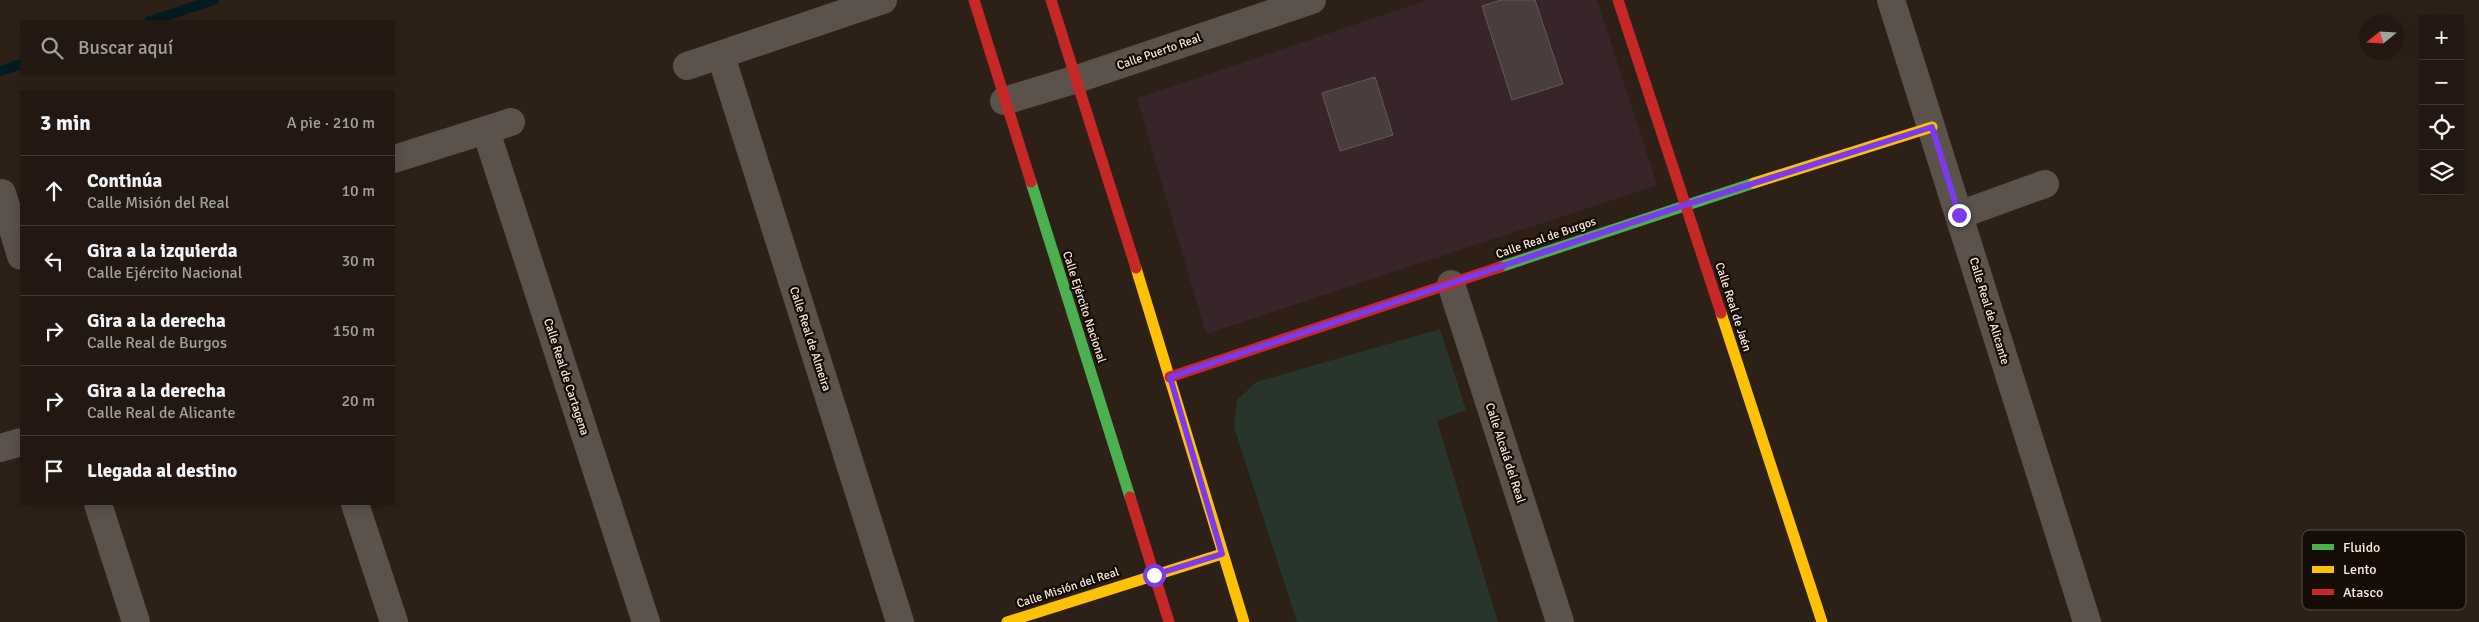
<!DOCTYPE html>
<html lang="es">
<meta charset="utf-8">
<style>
body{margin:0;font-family:Signika,sans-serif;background:#2e251f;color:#f1f3f6}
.controls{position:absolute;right:15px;top:15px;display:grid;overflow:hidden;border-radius:0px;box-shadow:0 2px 12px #0003}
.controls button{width:45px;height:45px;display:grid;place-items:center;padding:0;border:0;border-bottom:1px solid #3f3731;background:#221811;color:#f1f3f6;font:25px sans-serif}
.compass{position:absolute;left:2359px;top:15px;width:45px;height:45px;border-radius:50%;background:#221811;box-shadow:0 2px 12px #0003;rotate:252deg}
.stop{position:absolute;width:15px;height:15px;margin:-11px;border:4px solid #7c3aed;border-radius:50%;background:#fff}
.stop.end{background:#7c3aed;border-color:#fff;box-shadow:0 1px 5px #0008}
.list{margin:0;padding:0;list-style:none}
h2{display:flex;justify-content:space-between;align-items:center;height:65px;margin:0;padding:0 20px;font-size:21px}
h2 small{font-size:16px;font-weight:400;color:#a2a09f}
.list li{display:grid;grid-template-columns:32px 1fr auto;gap:15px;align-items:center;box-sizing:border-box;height:70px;padding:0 20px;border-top:1px solid #3f3731}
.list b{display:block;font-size:19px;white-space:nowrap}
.list p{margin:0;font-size:16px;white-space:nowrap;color:#a2a09f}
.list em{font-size:16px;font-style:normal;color:#a2a09f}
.icon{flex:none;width:28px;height:28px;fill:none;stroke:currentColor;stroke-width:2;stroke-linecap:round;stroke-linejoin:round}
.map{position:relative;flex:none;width:2479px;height:622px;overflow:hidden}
.search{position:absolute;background:#221811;box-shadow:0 2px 12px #0003;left:20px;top:20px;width:375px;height:55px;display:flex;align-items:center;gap:12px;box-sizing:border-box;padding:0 18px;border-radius:0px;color:#a2a09f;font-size:19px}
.panel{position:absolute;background:#221811;box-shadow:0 2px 12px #0003;left:20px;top:90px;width:375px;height:415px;border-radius:0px}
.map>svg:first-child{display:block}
</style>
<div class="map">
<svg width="2479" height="622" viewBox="0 0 2479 622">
<rect width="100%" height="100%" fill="#2d2017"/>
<polygon fill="#37252a" points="1428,0 1597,0 1657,185 1206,334 1137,98"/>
<polygon fill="#28352a" points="1440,329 1466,410 1437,421 1498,622 1297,622 1234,427 1237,400 1256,382"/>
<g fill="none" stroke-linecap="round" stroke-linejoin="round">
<g stroke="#041b21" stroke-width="10">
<polyline points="150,21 214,0"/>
<polyline points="0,71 21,64"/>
</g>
</g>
<g fill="#4a3e3d" stroke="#655958">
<polygon points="1501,0 1535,0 1563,84 1512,100 1482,6"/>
<polygon points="1375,77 1393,135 1340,151 1322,93"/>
</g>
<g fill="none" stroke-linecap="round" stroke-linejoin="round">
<g stroke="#5b524c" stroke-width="28">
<polyline points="1891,0 2087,622"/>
<polyline points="721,56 900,622"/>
<polyline points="687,66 883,0"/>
<polyline points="1004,101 1077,79 1312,0"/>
<polyline points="486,131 646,622"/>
<polyline points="394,159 511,122"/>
<polyline points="2,193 21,256"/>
<polyline points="1959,215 2045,184"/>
<polyline points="1451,284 1560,622"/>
<polyline points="0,448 21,442"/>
<polyline points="98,504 136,622"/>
<polyline points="355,504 394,622"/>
</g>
<g stroke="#4caf50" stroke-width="11">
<polyline points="1031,182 1130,497"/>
<polyline points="1500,267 1754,183"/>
</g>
<g stroke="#ffc107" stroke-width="11">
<polyline points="1754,183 1932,127"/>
<polyline points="1136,268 1244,622"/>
<polyline points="1721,313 1822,622"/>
<polyline points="1007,622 1222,554"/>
</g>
<g stroke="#c62828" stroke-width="11">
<polyline points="974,0 1031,182"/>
<polyline points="1051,0 1136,268"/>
<polyline points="1618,0 1721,313"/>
<polyline points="1170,377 1500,267"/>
<polyline points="1130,497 1169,622"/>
</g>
</g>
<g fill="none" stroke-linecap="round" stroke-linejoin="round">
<polyline stroke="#7c3aed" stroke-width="6" points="1154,575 1222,554 1170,377 1685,205 1932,127 1959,215"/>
</g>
<g text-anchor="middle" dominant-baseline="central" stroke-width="4.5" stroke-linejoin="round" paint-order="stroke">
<g font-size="12" fill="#f8e9df" stroke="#150c06">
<text transform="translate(1159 52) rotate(-19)">Calle Puerto Real</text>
<text transform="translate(1546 238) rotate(-19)">Calle Real de Burgos</text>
<text transform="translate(1084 307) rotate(72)">Calle Ejército Nacional</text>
<text transform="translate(1733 307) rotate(72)">Calle Real de Jaén</text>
<text transform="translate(1989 311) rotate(73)">Calle Real de Alicante</text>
<text transform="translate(810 339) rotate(72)">Calle Real de Almeira</text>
<text transform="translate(566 377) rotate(72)">Calle Real de Cartagena</text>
<text transform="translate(1505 453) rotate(72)">Calle Alcalá del Real</text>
<text transform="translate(1068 588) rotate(-18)">Calle Misión del Real</text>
</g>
</g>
<rect x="2302" y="530" width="164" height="80" rx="8" fill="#150c06" stroke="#594e47" stroke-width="1"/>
<rect x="2312" y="544" width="22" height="6" fill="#4caf50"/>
<rect x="2312" y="566" width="22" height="7" fill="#ffc107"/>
<rect x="2312" y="589" width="22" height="6" fill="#c62828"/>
<g font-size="14" fill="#f8e9df">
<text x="2343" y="552">Fluido</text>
<text x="2343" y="574">Lento</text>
<text x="2343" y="597">Atasco</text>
</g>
</svg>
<div class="controls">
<button>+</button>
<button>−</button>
<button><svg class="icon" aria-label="locate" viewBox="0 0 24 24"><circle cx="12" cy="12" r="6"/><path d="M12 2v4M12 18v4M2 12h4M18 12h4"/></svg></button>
<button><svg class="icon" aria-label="layers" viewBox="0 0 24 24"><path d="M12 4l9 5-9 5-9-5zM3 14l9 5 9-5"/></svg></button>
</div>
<svg class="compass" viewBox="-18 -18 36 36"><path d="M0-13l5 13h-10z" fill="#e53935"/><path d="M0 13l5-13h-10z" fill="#a2a09f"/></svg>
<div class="stop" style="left:1154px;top:575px"></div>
<div class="stop end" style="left:1959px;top:215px"></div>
<div class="search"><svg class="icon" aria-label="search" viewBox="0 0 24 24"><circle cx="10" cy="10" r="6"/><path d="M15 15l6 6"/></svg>Buscar aquí</div>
<section class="panel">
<h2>3 min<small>A pie · 210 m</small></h2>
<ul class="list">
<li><svg class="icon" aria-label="ahead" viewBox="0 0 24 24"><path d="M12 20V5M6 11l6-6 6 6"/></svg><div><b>Continúa</b><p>Calle Misión del Real</p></div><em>10 m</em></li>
<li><svg class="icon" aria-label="left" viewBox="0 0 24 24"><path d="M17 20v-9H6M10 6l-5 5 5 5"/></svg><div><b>Gira a la izquierda</b><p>Calle Ejército Nacional</p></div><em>30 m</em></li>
<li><svg class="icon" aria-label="right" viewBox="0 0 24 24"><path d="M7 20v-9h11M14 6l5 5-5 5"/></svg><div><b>Gira a la derecha</b><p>Calle Real de Burgos</p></div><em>150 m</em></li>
<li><svg class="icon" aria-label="right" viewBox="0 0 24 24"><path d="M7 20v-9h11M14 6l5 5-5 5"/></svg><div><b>Gira a la derecha</b><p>Calle Real de Alicante</p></div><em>20 m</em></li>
<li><svg class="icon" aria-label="arrive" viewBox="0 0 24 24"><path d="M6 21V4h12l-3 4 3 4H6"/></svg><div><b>Llegada al destino</b></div></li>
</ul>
</section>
</div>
